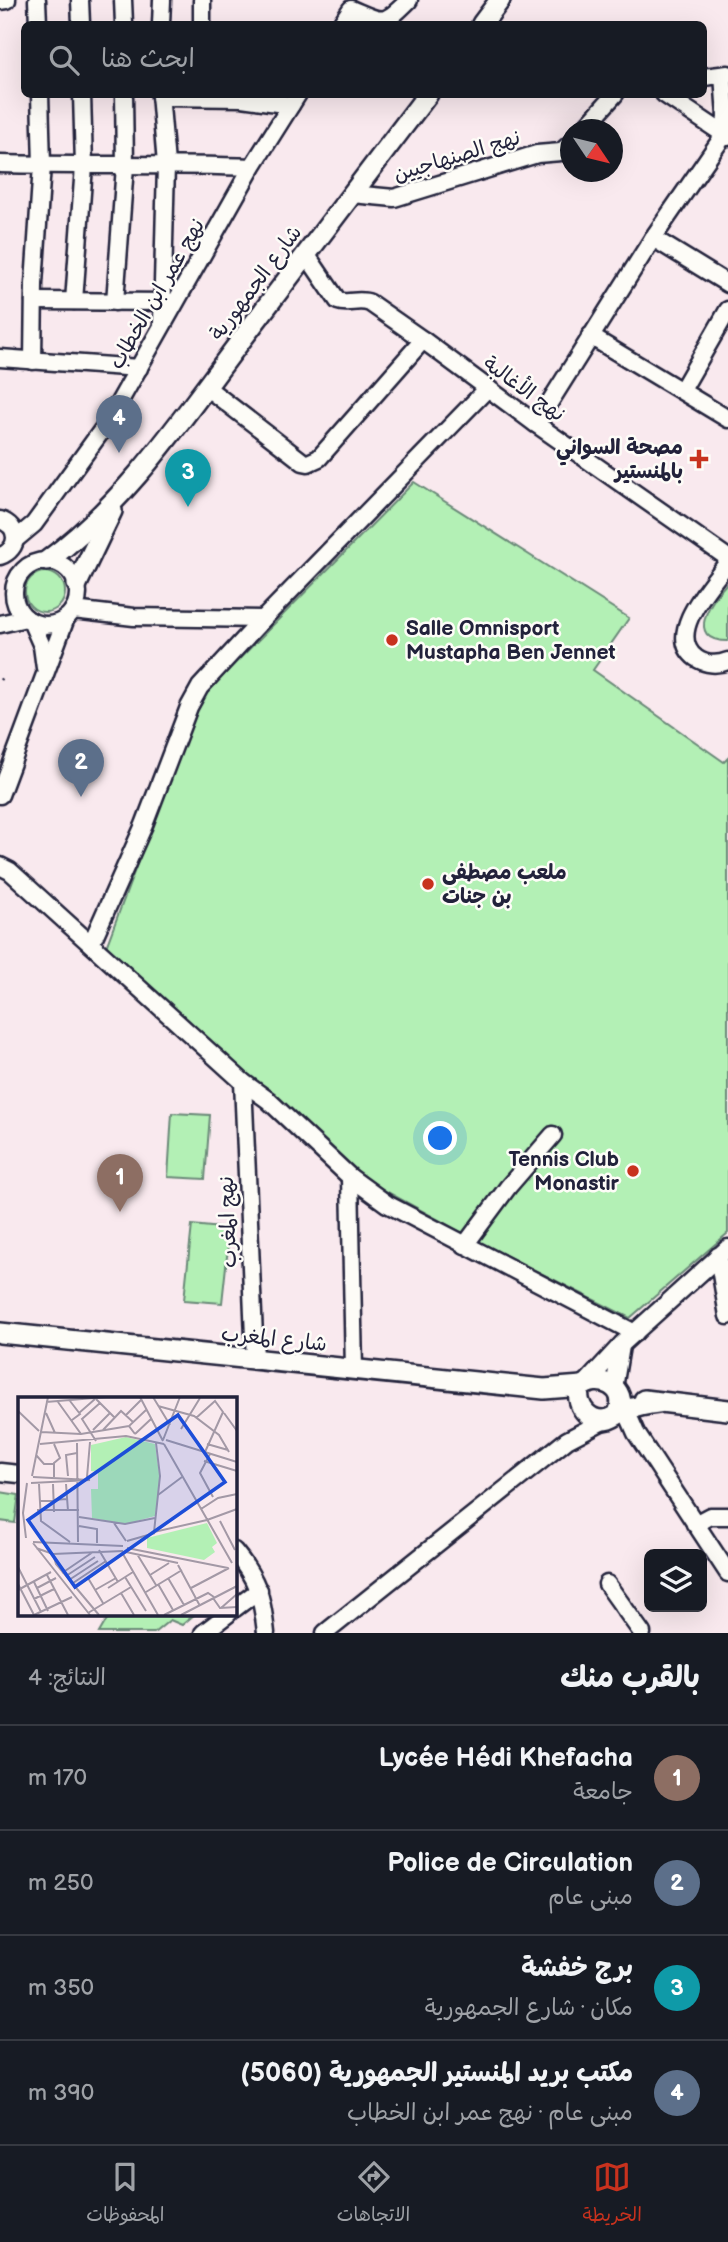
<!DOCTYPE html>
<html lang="ar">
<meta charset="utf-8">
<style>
body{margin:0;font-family:"Balsamiq Sans","Playpen Sans Arabic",sans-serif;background:#242831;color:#f1f3f6;direction:rtl}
.controls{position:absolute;right:21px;bottom:21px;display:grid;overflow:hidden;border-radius:10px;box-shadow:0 7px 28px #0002}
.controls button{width:63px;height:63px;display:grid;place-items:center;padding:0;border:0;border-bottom:2px solid #363941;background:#171b24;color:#f1f3f6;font:35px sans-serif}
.compass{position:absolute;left:560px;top:119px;width:63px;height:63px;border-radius:50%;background:#171b24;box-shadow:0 7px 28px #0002;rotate:125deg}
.you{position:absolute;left:441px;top:1139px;width:24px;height:24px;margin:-18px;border:5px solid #fff;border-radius:50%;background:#1a73e8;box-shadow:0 0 0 10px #1a73e833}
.badge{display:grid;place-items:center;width:46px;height:46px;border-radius:50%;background:#c8321e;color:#fff;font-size:23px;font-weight:700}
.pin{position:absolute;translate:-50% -58px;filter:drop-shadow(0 2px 4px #0008)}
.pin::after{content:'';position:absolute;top:37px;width:24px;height:21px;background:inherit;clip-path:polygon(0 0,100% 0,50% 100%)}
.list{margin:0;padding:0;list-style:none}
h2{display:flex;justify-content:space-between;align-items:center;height:91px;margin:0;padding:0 28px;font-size:30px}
h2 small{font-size:23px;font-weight:400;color:#9ea1a6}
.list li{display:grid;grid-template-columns:46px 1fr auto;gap:21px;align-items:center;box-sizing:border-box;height:105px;padding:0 28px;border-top:2px solid #363941}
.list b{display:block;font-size:26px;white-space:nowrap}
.list p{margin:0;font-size:23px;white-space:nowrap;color:#9ea1a6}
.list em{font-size:23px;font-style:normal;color:#9ea1a6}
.icon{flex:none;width:38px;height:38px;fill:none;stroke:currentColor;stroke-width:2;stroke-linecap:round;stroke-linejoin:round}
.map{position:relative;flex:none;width:728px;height:1633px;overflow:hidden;direction:ltr}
.search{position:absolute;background:#171b24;box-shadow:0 7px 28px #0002;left:21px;right:21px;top:21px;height:77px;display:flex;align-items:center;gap:18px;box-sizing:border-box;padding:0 24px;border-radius:10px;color:#9ea1a6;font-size:26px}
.sheet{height:511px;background:#171b24}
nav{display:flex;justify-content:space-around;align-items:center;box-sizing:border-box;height:98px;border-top:2px solid #363941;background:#171b24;font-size:19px;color:#9ea1a6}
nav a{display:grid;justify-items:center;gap:4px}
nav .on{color:#c8321e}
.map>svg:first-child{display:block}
</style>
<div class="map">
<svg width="728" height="1633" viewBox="0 0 728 1633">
<rect width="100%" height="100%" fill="#f9e9ee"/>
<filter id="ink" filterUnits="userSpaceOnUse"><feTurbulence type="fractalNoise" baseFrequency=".0143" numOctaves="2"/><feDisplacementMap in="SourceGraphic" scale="14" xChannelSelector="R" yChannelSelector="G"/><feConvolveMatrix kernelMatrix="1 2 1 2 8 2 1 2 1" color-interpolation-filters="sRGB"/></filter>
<g filter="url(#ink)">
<g fill="#b3f0b5" stroke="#6a8978" stroke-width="2">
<polygon points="414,482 629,618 593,670 724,762 728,758 728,1233 630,1318 479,1242 347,1170 250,1079 105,950 198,701"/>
<circle cx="45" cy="592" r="20"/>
<path d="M 728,582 L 728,641 C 683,641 712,598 728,582 Z"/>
<polygon points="172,1113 210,1115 205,1179 168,1177"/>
<polygon points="192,1225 230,1229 222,1303 184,1300"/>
<polygon points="0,1492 19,1495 15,1523 0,1521"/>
<polygon points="110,1614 195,1614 182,1625 170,1620 154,1633 99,1633"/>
</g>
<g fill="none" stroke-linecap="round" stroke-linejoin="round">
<defs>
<g id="minor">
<polyline points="37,0 38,24"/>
<polyline points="80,0 81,24"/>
<polyline points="123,0 124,24"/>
<polyline points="0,1 7,0"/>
<polyline points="161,24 162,0"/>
<polyline points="202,24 202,0"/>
<path d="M 341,24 L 351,9 C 384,23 383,26 409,0"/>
<polyline points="723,75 726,116"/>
<polyline points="704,77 728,74"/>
<polyline points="160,94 166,164 162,323"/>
<polyline points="664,94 728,137"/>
<polyline points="160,97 242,98 291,105"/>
<polyline points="583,130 615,94"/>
<path d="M 0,164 C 84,166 168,164 252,167"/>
<polyline points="352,194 394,198 537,154 561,152 570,144"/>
<polyline points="653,238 728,284"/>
<path d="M 306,254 L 338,301 C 348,305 359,298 370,303 L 423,340 L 536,424 L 728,558"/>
<polyline points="34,301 171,302"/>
<polyline points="74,301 84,166 82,94"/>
<polyline points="115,302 125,166 124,94"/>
<polyline points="590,336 728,419"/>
<polyline points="0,358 139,368"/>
<polyline points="33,361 34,284 42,165 40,94"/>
<polyline points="206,387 303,462 308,463 319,458 423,340"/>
<polyline points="682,390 728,310"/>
<polyline points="536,424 653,238 724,135 726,116 728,117"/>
<path d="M 0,520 C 20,526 20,549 0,556"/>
<polyline points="16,539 34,524 108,422 252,167 298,94"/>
<circle cx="46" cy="593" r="32"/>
<path d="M 728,562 C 712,584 664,634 696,658 C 706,665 718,665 728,661"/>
<polyline points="73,610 134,617 263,619"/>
<polyline points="31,621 42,646 45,668"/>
<polyline points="0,624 26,618"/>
<polyline points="0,795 66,618"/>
<polyline points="0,866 10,871 243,1082 268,1100 350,1177 387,1204 635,1333"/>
<polyline points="91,944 144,825 189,707 200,687 263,619 488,388"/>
<polyline points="243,1082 255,1360"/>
<polyline points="350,1177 354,1370"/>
<polyline points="465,1245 508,1187 553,1135"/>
<polyline points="718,1256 728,1316"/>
<polyline points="586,1383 622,1344 728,1248"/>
<polyline points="614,1388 621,1346"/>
<polyline points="621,1399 636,1433 728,1573"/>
<polyline points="0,1472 19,1474"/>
<polyline points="695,1524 710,1516 728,1516"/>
<path d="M 234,1551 C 258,1580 262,1596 266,1633"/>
<polyline points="607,1584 642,1633"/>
<polyline points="234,1609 259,1590"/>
<polyline points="203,1633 228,1614"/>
<polyline points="325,1633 567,1440 605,1420"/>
</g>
<g id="major">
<polyline points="482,24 500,0"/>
<path d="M 47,561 C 124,504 179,423 236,347 C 299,263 364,179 428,94"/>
<polyline points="77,584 112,511"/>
<polyline points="0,1333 544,1389 582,1386"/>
<polyline points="644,1400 728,1410"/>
<path d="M 618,1413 C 630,1388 598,1371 579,1389 C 576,1407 590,1424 609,1419 C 615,1417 619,1413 624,1411 C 635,1407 646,1404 658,1403"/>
</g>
</defs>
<use href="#minor" stroke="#22223b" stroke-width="21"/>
<use href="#major" stroke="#22223b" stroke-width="24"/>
<polyline stroke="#22223b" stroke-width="2.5" stroke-dasharray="2 5" stroke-linecap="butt" points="0,680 3,676"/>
<use href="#minor" stroke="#fdfcf7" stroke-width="16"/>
<use href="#major" stroke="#fdfcf7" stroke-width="19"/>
</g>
</g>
<g fill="#c8321e" stroke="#fdfcf7" stroke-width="2.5">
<path d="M695.5 448.5h7v7h7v7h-7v7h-7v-7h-7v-7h7z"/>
<circle cx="392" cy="640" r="7"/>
<circle cx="428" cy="884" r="7"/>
<circle cx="633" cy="1171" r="7"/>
</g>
<g text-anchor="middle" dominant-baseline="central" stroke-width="5" stroke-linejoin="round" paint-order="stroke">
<g font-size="21" fill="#22223b" stroke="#fdfcf7">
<text transform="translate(457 156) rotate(-17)">نهج الصنهاجيين</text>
<text transform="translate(256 283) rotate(-53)">شارع الجمهورية</text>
<text transform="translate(157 294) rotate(-60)">نهج عمر ابن الخطاب</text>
<text transform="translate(524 389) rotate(36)">نهج الأغالبة</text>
<text transform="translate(228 1222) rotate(-92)">نهج المغرب</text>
<text transform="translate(274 1339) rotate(6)">شارع المغرب</text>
</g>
<g font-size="21" font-weight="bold" fill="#22223b" stroke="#fdfcf7" text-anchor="end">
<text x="683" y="447">مصحة السواني<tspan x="683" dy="24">بالمنستير</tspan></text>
<text x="406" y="628" text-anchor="start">Salle Omnisport<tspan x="406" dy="24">Mustapha Ben Jennet</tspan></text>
<text x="442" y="872" text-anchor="start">ملعب مصطفى<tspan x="442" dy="24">بن جنات</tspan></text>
<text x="619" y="1159">Tennis Club<tspan x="619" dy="24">Monastir</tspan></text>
</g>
</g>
<g transform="translate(18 1397)">
<rect width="219" height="219" fill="#f9e9ee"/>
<path d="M 108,40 L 137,47 L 142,83 L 137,119 L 108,127 L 74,121 L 73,92 L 80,92 L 80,75 L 73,74 L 73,48 ZM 189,126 L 199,146 L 194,150 L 197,155 L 186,163 L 129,151 L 129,141 Z" fill="#b3f0b5"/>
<path fill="none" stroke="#a399a6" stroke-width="2" d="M 122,0 L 145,44M 135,0 L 152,28M 78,2 L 97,21M 52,4 L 62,17 L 54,23M 28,5 L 88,0M 40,5 L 63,37M 140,9 L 176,19 L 201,38 L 211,55M 0,14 L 21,34M 28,16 L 37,36M 61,16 L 77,2M 206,16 L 219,34M 108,18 L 123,3M 178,21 L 197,4 L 205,15 L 187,55M 163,32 L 182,1M 75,33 L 92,16M 85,33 L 103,14 L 115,25M 23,35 L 63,37 L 111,29M 117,37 L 111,29 L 128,13M 117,37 L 133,22M 145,43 L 162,0M 148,43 L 219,65M 78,44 L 64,22 L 82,6M 59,46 L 60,145M 138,46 L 142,79 L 136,135 L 189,123M 22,47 L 108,39 L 146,47M 146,47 L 214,166M 189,47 L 210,53M 192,57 L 182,76 L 195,100M 18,58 L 26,67 L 36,67M 186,64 L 219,74M 14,79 L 30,0M 50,79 L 48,58 L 59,56M 36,80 L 36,66 L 42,61 L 36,47M 69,80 L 72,45M 13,86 L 72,83 L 15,80M 21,87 L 23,124 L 52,145M 35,87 L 36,115M 48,87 L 50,114M 140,98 L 164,80M 22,104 L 49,102M 183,112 L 200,101 L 219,97M 19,113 L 61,113M 61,120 L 107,127 L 137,121M 189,123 L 219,112M 202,124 L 217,153M 96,126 L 108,144M 61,129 L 79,132 L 79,146M 8,141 L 5,116 L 9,86M 109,144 L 137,136M 15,145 L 105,149M 15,146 L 72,218M 18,151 L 35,157 L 105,154M 109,151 L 210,171M 81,153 L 100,185M 108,155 L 160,166M 35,157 L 38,167 L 81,218M 105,157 L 140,218M 119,157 L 138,188M 160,168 L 182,209M 0,170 L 23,215M 44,176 L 75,155M 29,178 L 50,218M 132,178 L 151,166M 48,179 L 77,160M 107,180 L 128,214M 70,181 L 85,206M 150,181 L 166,208M 51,183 L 80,164M 16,185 L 30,214M 55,186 L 88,164M 0,187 L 16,218M 140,187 L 155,213M 19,191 L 38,181M 56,191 L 104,157M 90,191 L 115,175M 173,191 L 211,171M 0,193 L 33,175M 77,193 L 98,181M 128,195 L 164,173M 103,196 L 116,218M 195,201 L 202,211 L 219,210M 16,202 L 36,192M 203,211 L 219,197M 70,216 L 113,190M 16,218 L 54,200M 146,218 L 190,196 L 196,200M 163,218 L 219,189"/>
<path fill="#1d4ed8" fill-opacity="0.15" stroke="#1d4ed8" stroke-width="3.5" d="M 160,18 L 207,85 L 57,190 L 10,123 Z"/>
<rect width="219" height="219" fill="none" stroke="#22223b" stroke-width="3.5"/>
</g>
</svg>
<div class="controls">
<button><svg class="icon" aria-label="layers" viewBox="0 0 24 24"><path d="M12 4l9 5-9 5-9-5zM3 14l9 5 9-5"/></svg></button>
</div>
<svg class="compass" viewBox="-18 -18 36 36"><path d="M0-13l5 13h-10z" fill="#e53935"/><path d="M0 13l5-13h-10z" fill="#9ea1a6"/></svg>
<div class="you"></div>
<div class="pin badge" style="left:120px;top:1212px;background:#8d6e63">1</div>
<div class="pin badge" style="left:81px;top:797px;background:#5c6f8a">2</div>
<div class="pin badge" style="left:188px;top:507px;background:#0f9aa8">3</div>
<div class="pin badge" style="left:119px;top:453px;background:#5c6f8a">4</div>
<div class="search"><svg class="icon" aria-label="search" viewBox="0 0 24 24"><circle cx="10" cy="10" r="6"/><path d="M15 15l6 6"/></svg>ابحث هنا</div>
</div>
<section class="sheet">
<h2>بالقرب منك<small>النتائج: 4</small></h2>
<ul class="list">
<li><span class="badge" style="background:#8d6e63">1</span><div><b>Lycée Hédi Khefacha</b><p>جامعة</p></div><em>170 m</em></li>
<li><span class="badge" style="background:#5c6f8a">2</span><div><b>Police de Circulation</b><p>مبنى عام</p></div><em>250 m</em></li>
<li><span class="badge" style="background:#0f9aa8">3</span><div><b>برج خفشة</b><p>مكان · شارع الجمهورية</p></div><em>350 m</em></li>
<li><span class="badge" style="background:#5c6f8a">4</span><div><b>مكتب بريد المنستير الجمهورية (5060)</b><p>مبنى عام · نهج عمر ابن الخطاب</p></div><em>390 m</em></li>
</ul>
</section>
<nav>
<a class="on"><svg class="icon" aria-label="map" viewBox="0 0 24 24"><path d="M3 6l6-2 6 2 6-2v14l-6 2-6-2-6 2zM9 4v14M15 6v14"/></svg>الخريطة</a>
<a><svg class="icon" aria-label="directions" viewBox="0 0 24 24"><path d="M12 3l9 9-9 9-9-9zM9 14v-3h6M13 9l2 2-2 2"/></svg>الاتجاهات</a>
<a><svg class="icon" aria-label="saved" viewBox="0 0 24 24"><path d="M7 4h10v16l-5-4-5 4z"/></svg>المحفوظات</a>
</nav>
